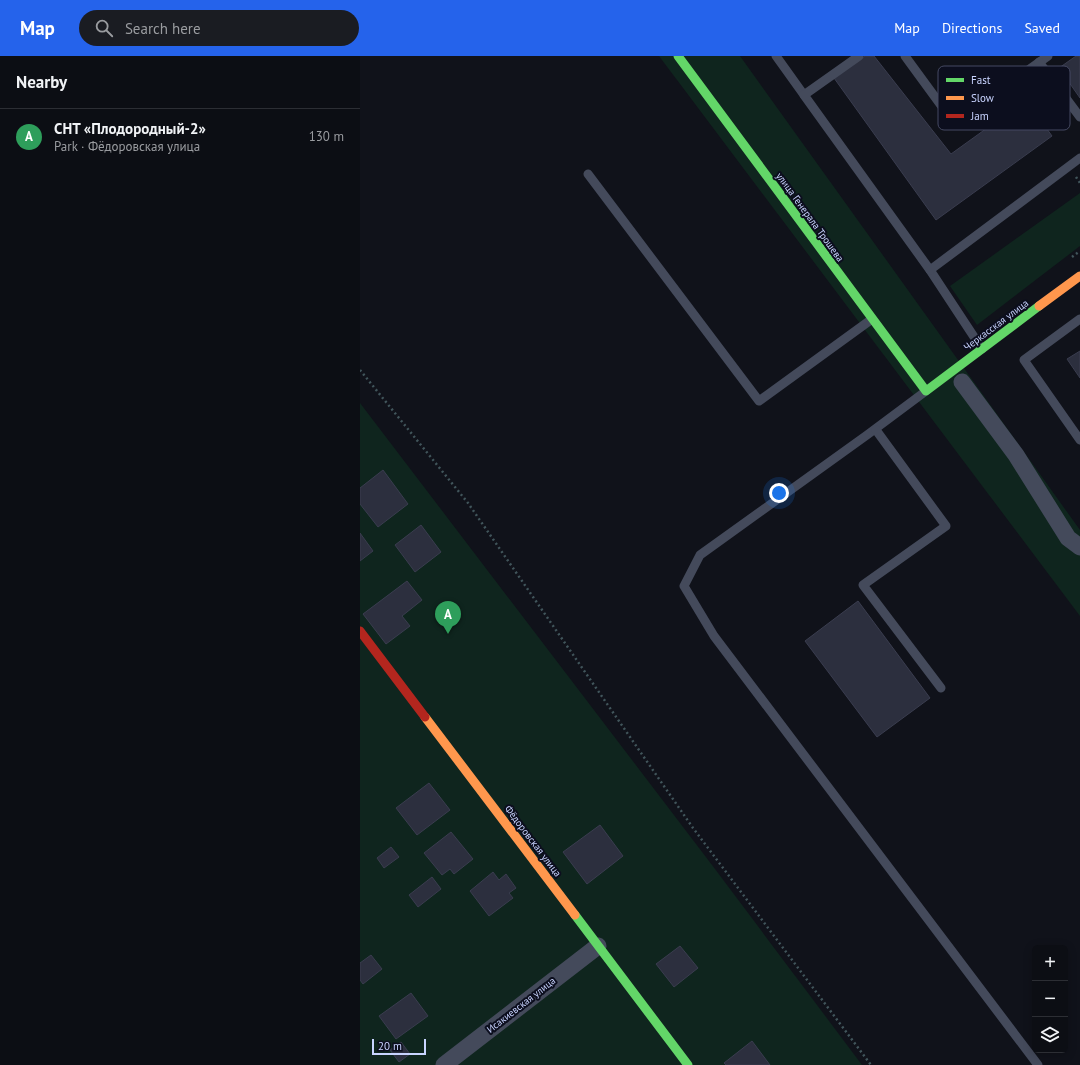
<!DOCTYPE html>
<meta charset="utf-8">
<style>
body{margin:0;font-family:"PT Sans",sans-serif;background:#1a1c22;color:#f1f3f6}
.controls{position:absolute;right:12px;bottom:12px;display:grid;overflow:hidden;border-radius:6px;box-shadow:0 2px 10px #0003}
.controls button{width:36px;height:36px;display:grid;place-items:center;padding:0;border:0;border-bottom:1px solid #2c2e34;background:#0c0e14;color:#f1f3f6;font:20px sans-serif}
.scale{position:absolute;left:12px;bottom:10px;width:54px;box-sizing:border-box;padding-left:4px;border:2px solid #c9d4ff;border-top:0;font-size:11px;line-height:14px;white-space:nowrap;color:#c9d4ff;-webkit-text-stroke:3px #0c0e1e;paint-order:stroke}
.you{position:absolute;left:419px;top:437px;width:14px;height:14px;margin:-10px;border:3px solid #fff;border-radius:50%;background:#1a73e8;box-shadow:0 0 0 6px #1a73e833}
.badge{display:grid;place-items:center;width:26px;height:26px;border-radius:50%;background:#2563eb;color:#fff;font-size:13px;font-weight:700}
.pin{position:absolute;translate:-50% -33px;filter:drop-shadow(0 1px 2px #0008)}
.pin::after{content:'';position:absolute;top:21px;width:14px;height:12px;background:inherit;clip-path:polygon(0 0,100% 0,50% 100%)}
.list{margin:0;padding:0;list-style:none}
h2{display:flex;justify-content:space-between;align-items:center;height:52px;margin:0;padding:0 16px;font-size:17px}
h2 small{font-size:13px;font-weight:400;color:#9a9ca0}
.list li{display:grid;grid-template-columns:26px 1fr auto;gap:12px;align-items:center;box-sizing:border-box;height:56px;padding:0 16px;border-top:1px solid #2c2e34}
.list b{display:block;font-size:15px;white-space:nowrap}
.list p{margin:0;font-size:13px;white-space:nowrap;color:#9a9ca0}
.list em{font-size:13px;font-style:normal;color:#9a9ca0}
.icon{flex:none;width:22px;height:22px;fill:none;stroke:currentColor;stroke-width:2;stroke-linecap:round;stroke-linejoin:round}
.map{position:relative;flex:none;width:720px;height:1009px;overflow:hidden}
header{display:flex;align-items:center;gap:24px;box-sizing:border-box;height:56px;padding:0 20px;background:#2563eb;color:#fff}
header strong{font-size:19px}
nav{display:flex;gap:22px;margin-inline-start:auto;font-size:14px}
.search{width:280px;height:36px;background:#1a1c22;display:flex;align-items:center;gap:10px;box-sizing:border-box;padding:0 14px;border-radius:22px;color:#9a9ca0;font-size:15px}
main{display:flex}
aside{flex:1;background:#0c0e14}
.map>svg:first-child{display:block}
</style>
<header>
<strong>Map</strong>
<div class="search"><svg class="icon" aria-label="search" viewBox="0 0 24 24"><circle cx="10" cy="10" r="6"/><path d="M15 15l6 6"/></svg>Search here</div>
<nav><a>Map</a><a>Directions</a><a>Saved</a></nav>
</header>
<main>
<aside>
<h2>Nearby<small></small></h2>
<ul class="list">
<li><span class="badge" style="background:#2e9e5b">A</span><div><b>СНТ «Плодородный-2»</b><p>Park · Фёдоровская улица</p></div><em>130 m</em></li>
</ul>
</aside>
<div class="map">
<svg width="720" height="1009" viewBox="0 0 720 1009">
<rect width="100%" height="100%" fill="#10121a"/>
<g fill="#0f251e">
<polygon points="299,0 380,0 720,474 720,560"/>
<polygon points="720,137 720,190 617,269 590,230"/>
<polygon points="0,347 352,809 502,1009 0,1009"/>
</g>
<g fill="#2c2f3e" stroke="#3a3d4f">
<polygon points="505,0 514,0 591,98 666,44 692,80 576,164 474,22"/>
<polygon points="716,0 720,0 720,42 699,12"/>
<polygon points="720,295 720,322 707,303"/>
<polygon points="23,414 48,448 18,471 0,448 0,432"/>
<polygon points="61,469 81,496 55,516 35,489"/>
<polygon points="0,477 13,495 0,505"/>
<polygon points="47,525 62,544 42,560 50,570 26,588 3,558"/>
<polygon points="498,545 570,642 517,681 445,585"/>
<polygon points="69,727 90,754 57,779 36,752"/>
<polygon points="240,769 263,800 227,828 203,796"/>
<polygon points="91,776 113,803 94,818 90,813 82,819 64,797"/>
<polygon points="31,791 39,801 24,812 17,802"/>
<polygon points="133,816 139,824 146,818 156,832 149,837 153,842 129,860 110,835"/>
<polygon points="72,821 81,833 58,851 49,839"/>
<polygon points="320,890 338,912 314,931 296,908"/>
<polygon points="11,899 22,913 3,928 0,924 0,907"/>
<polygon points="51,937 68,960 36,983 19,960"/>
<polygon points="392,985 410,1009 366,1009 364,1007"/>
<polygon points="41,986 50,998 39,1006 30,994"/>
</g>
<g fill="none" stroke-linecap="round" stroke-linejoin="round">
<g stroke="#41555b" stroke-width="2.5" stroke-dasharray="2 3" stroke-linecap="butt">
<polyline points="716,121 720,127"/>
<polyline points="712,201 720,195"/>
<polyline points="0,314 108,447 333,772 511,1009"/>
</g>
<g stroke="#444a5b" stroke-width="9">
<polyline points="416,0 444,39"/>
<polyline points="499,0 444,39 570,214 622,293"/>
<polyline points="545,0 594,67 688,0"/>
<polyline points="679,6 720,61"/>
<polyline points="228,118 399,345 512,263"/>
<polyline points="570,214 720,102"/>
<polyline points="720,263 664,304 720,384"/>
<polyline points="566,335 507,379 340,499 324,530 354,580 678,1009"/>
<polyline points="516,374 586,470 503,529 581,632"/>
</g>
<g stroke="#444a5b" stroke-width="17">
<polyline points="602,326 656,399 708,482 720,491"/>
<polyline points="84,1009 238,890"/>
</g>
<g stroke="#63d668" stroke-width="9">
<polyline points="318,0 566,335 679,250"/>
<polyline points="215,859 328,1009"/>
</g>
<g stroke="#ff974d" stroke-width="9">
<polyline points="679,250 720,220"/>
<polyline points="65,661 215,859"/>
</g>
<polyline stroke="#b3261e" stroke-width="9" points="0,575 65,661"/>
</g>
<g text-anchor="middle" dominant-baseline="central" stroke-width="4" stroke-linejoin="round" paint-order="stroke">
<g font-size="10" fill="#c9d4ff" stroke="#0c0e1e">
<text transform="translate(450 161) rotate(54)">улица Генерала Трошева</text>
<text transform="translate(636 269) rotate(-37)">Черкасская улица</text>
<text transform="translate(173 785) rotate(53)">Фёдоровская улица</text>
<text transform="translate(161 949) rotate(-38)">Исакиевская улица</text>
</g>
</g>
<rect x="578" y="10" width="132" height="64" rx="6" fill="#0c0e1e" stroke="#454962" stroke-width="1"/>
<rect x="586" y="22" width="18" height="4" fill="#63d668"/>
<rect x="586" y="40" width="18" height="4" fill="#ff974d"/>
<rect x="586" y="58" width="18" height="4" fill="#b3261e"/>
<g font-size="11" fill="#c9d4ff">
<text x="611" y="28">Fast</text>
<text x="611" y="46">Slow</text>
<text x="611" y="64">Jam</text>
</g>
</svg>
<div class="controls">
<button>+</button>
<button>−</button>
<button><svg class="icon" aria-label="layers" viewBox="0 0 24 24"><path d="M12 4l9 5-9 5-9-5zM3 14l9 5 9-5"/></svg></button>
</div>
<div class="scale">20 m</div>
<div class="you"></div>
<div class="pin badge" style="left:88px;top:578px;background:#2e9e5b">A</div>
</div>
</main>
